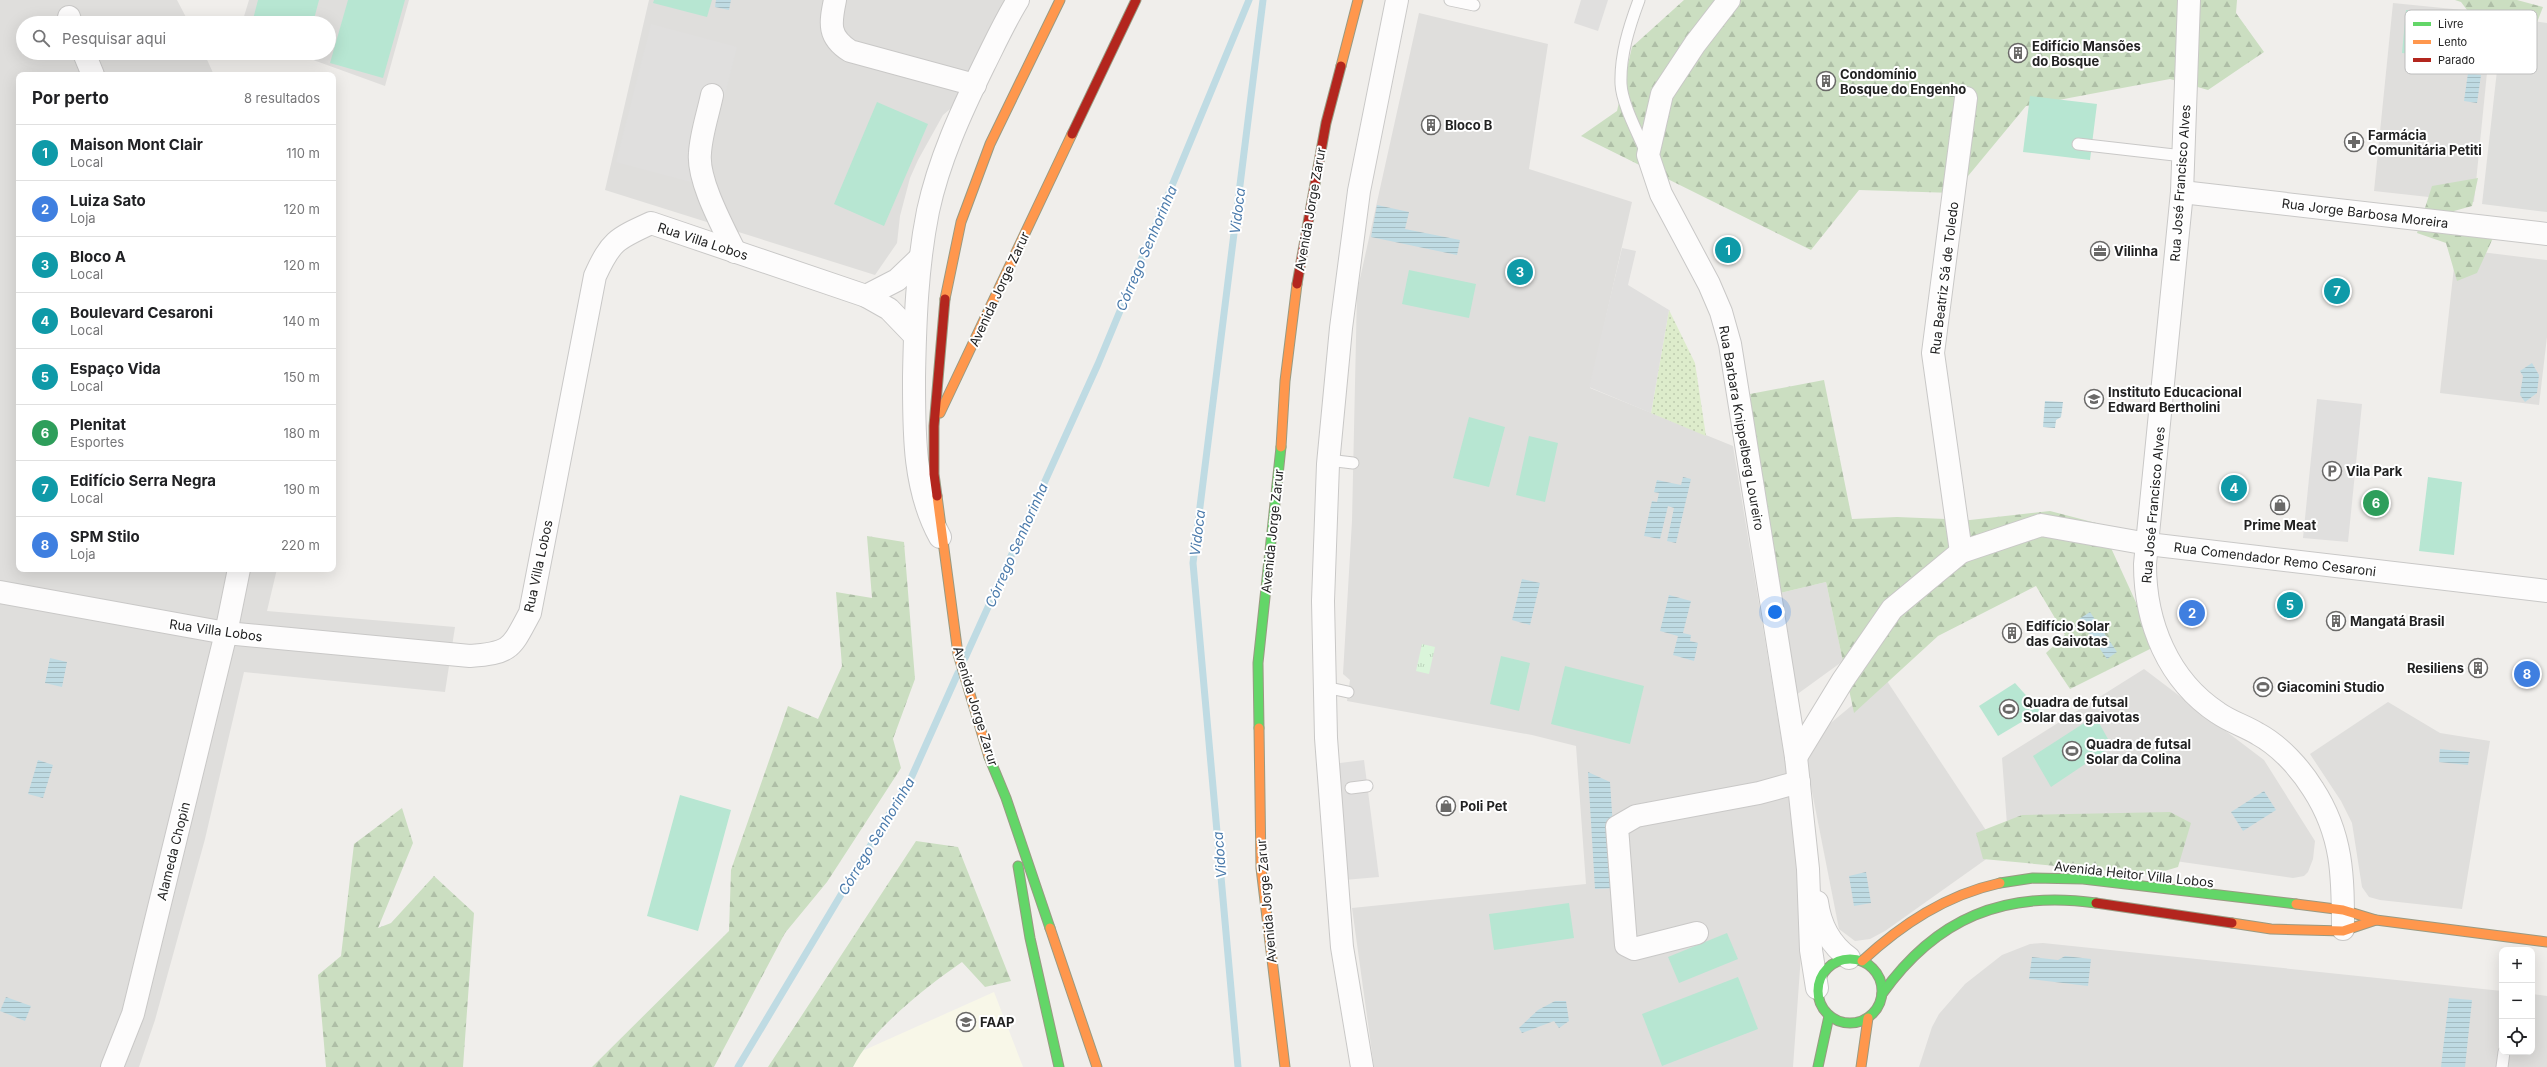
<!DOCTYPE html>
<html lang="pt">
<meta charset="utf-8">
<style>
body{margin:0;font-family:Inter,sans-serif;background:#f6f6f6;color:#202124}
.controls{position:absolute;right:12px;bottom:12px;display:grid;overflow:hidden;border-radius:8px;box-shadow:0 4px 16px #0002}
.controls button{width:36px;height:36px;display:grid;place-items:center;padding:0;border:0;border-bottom:1px solid #e0e0e0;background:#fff;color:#202124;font:20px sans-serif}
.you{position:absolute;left:1775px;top:612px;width:14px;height:14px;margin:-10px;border:3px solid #fff;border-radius:50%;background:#1a73e8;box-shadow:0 0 0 6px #1a73e833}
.badge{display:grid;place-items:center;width:26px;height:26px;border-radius:50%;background:#0f766e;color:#fff;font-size:13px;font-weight:700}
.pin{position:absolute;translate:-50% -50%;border:2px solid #fff;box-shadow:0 1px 4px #0006}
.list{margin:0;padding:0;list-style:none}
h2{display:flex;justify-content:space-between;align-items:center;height:52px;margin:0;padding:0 16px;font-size:17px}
h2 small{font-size:13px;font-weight:400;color:#757577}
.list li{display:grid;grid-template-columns:26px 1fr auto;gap:12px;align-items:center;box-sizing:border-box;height:56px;padding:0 16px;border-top:1px solid #e0e0e0}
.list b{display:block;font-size:15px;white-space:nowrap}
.list p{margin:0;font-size:13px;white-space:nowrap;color:#757577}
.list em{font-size:13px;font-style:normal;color:#757577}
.icon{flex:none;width:22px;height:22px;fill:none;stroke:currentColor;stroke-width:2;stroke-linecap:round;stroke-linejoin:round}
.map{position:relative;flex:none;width:2547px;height:1067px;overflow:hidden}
.search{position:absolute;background:#fff;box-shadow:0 4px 16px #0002;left:16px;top:16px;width:320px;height:44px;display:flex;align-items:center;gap:10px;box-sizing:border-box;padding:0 14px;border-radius:22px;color:#757577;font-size:15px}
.panel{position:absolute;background:#fff;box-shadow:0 4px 16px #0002;left:16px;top:72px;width:320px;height:500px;border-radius:8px}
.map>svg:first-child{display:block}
</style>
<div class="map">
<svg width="2547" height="1067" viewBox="0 0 2547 1067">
<defs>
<pattern id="forest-firs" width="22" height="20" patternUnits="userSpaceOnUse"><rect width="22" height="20" fill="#cbdec1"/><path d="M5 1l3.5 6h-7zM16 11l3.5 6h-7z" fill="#aebea6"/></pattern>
<pattern id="park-tufts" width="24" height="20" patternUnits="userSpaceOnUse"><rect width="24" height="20" fill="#daf5da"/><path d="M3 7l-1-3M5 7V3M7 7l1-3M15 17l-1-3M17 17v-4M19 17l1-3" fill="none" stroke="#bbd2bb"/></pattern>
<pattern id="garden-dots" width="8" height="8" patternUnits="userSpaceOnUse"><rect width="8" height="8" fill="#ddeccb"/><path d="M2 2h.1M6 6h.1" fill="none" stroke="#bdcaae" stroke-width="1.8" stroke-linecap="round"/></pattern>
<pattern id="water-rules" width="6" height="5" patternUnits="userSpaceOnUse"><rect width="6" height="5" fill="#bfdbe3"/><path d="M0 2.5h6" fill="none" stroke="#a4bcc2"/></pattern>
</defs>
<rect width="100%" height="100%" fill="#f0eeeb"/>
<g fill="#dfdedc">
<polygon points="0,0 177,0 189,23 23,23 23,53 204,53 214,75 19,75 19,569 277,569 267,611 455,627 445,692 244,672 205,839 155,1020 139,1067 0,1067"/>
<polygon points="249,0 409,0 385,86 294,53 329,53 329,23 242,23"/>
<polygon points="649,0 1012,0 968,94 943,115 918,160 910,178 900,216 897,243 875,275 605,190"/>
<polygon points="2393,3 2493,13 2474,202 2374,191"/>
<polygon points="1419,13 1548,44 1529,169 1632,202 1590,388 1733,446 1792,804 1802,941 1793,1067 1374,1067 1352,908 1586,884 1576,746 1532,735 1347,701 1350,680 1343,674 1352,521 1357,292"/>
<polygon points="2456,249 2547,260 2547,337 2539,405 2440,393"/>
<polygon points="1826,582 1843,661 1792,698 1772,595"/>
<polygon points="2144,669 2264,760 2315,841 2313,859 2308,872 2304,876 2293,878 2092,849 2009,851 2002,758"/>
<polygon points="1885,678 1999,850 1885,931 1870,939 1855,941 1839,929 1803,746"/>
<polygon points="2388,702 2440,733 2490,741 2462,909 2380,900 2369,897 2362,887 2352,823 2341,801 2310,754"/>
<polygon points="2043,943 2502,991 2502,1052 2532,1052 2532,994 2547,996 2547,1067 1919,1067 1932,1027 1939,1014 1965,984 2002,955 2030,944"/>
</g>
<polygon fill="#f8f7e8" points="994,992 1023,1067 853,1067 860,1052"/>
<polygon fill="#dededc" points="2503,17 2547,23 2547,212 2482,204"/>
<g fill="url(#forest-firs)">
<polygon points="1684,0 2237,0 2236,13 2264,52 2208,90 2170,79 2026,106 1954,193 1859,190 1811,250 1581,136 1617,111 1632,47"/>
<polygon points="2455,0 2517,0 2543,7 2526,51 2507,63 2461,2"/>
<polygon points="2478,178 2472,206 2454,211 2457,227 2493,238 2477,273 2457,281 2446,243 2417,233 2432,186"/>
<polygon points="1824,380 1852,519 1897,517 1970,520 2050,511 2100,524 2156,646 2070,689 2046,653 2065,635 2036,586 1938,636 1854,713 1826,582 1772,595 1750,394"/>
<polygon points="867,536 904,542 915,679 893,739 901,768 827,882 785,933 714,1067 592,1067 729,931 731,870 788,706 818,719 842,666 836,592 872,598"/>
<polygon points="402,808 413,843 378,928 391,923 434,876 474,913 463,1067 326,1067 318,975 341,956 354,844"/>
<polygon points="2170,812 2191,823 2178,867 2151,875 1983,859 1976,833 2022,815"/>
<path d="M 916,841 L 958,847 L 1011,981 L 985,987 L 962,962 C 926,987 872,1029 853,1067 L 768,1067 Z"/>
</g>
<polygon fill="url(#park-tufts)" points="1422,644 1435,647 1429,674 1416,671"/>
<polygon fill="url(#garden-dots)" points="1669,310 1695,363 1706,436 1651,413"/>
<g fill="#b7e6d2">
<polygon points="258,0 319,0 313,23 252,23"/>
<polygon points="348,0 405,0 383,78 330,63"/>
<polygon points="654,0 712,0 707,17 653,3"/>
<polygon points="2406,10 2478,16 2474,59 2402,53"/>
<polygon points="2030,96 2097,104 2090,160 2023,152"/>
<polygon points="877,102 928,124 884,226 834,204"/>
<polygon points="1409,270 1476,284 1469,318 1402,304"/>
<polygon points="1469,417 1505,427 1489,487 1453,478"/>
<polygon points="1529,436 1558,443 1545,502 1516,495"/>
<polygon points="2428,477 2462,482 2454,555 2419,551"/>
<polygon points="1501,656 1530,663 1519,711 1490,704"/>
<polygon points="1565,666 1644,686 1630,744 1551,724"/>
<polygon points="2015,683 2040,711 1998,736 1979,706"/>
<polygon points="2095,716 2112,746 2051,787 2033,756"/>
<polygon points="680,795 731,810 698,931 647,916"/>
<polygon points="1569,903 1574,938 1494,950 1489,914"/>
<polygon points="1727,933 1738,959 1679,983 1668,957"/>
<polygon points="1738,977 1758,1029 1662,1066 1642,1014"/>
</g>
<g fill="#e0dfde">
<polygon points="1581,0 1608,0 1598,31 1574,23"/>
<polygon points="651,24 737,47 702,185 616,162"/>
<polygon points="1622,248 1636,251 1628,285 1669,310 1651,413 1589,387"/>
<polygon points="2317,399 2362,404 2348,542 2303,538"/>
<polygon points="1364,760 1379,877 1344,880 1332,764"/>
</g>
<g fill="url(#water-rules)">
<polygon points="716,0 731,0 729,10 715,7"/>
<polygon points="2468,73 2481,75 2477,103 2464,101"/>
<polygon points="1377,205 1409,212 1405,229 1460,240 1457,255 1371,237"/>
<polygon points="2532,363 2539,375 2537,393 2525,402 2520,395 2523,376 2520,371"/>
<polygon points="2045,401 2063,402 2061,417 2056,420 2055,428 2043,427"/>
<polygon points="1683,477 1691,479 1676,543 1667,541 1674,508 1668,506 1660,539 1644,536 1652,501 1657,502 1659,493 1654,492 1657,480 1681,485"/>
<polygon points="1522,579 1540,583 1530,625 1512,620"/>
<polygon points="1669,595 1691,601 1683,633 1691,635 1690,641 1698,643 1694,661 1673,655 1678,636 1660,631"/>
<polygon points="2090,612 2117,652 2107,659 2079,619"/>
<polygon points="50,658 67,662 62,687 45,683"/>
<polygon points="2440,749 2470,752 2468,765 2439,762"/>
<polygon points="38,760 53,765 43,798 28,794"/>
<polygon points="1588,772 1610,782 1617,888 1595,889"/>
<polygon points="2264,791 2276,810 2243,831 2231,812"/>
<polygon points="1866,872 1871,903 1854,906 1849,876"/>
<polygon points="2065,956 2091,959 2088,986 2029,979 2032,957 2058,960"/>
<polygon points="6,997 31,1006 25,1021 0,1011"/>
<polygon points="2449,998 2472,1000 2465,1067 2441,1067"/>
<polygon points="1555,1001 1566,1001 1569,1021 1559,1028 1554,1021 1522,1033 1519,1028 1538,1010"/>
</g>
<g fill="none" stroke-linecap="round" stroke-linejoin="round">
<g stroke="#bfdbe3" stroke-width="7">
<polyline points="965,658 1098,364 1249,0"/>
<polyline points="738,1067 912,776 958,673"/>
<polyline points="1238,1067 1193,563 1263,0"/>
</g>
<defs>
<g id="lane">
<polyline points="1450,0 1474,5"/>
<path d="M 1639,0 C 1629,27 1620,55 1621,84 C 1622,104 1638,133 1646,153"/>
<polyline points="2078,144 2183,156"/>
<polyline points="1328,460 1353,463"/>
<polyline points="1325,687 1348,692"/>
<polyline points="1351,788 1367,786"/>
<polyline points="2502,1067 2504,1052"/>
</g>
<g id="street">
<path d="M 835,0 C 830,24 828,37 850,51 L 975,85"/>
<polyline points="1729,0 1695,44 1662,94 1648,155 1661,194 1709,284 1721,312 1730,344 1796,757 1808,869 1811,950 1817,988"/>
<path d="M 2189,0 L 2182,192 L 2145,564 C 2145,623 2168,680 2218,713 C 2231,722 2245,726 2258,734 C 2280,746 2300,768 2313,789 C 2343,835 2343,877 2343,929"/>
<polyline points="69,17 71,23"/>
<polyline points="84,53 93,75"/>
<path d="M 712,95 C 708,114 701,134 700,153 C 697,180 723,227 735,252"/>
<polyline points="2182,192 2547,234"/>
<polyline points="866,296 897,280 920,258"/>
<path d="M 940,537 C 913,488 914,431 914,377 C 915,322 917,266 928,211 C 939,160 961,112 984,65 C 995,43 1005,21 1018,0"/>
<polyline points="1961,552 1933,353 1966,98"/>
<path d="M 0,592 L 226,633 L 470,656 C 512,653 511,648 530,613 L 595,276 C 611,241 616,239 651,223 L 866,296 L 889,309 L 915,336"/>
<polyline points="1796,757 1843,680 1892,609 1961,552 2041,525 2148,544 2547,591"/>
<path d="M 1817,902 C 1820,925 1831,945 1849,958"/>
<polyline points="1697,933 1634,949 1626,945 1617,827 1636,816 1759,793 1799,782"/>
<polyline points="112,1067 133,1014 226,633 239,569"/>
<polyline points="1362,1067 1342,947 1326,738 1323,601 1328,464 1341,328 1359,191 1397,0"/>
</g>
<g id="fast">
<polyline points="1259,728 1258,663 1281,447"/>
<polyline points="989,757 1006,798 1050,928"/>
<polyline points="1018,866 1030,938 1059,1067"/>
<polyline points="2000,883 2033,878 2083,879 2296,904"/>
<circle cx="1850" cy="991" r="32"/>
<path d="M 1882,994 C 1936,918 2004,890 2096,903"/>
<polyline points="1818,1067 1829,1016"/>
</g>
<g id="slow">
<polyline points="1341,66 1358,0"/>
<polyline points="945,299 961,222 990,144 1060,0"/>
<polyline points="940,413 1072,134"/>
<polyline points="1281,447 1285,381 1297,284"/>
<polyline points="937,496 958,654 989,757"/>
<polyline points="1259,728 1261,868 1285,1067"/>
<polyline points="2296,904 2343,910 2376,920 2547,942"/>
<polyline points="2232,923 2271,929 2343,931 2376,920"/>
<polyline points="1050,928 1097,1067"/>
<path d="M 1862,961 C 1902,924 1946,895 2000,883"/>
<polyline points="1861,1067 1868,1018"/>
</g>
<g id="jam">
<polyline points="1072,134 1136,0"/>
<polyline points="1297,284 1326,123 1341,66"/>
<polyline points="937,496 934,474 934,426 945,299"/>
<polyline points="2096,903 2232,923"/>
</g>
</defs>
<use href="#lane" stroke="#c9c8c7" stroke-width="13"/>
<use href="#street" stroke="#c9c8c7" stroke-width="24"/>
<use href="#fast" stroke="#999a82" stroke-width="11"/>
<use href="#slow" stroke="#999a82" stroke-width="11"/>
<use href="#jam" stroke="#999a82" stroke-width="11"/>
<use href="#lane" stroke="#fdfcfc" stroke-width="11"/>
<use href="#street" stroke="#fdfcfc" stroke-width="22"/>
<use href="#fast" stroke="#63d668" stroke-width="9"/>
<use href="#slow" stroke="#ff974d" stroke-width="9"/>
<use href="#jam" stroke="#b3261e" stroke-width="9"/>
</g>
<defs>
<symbol id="building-ring" viewBox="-11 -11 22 22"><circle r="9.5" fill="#fff" stroke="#6a6968" stroke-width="1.5"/><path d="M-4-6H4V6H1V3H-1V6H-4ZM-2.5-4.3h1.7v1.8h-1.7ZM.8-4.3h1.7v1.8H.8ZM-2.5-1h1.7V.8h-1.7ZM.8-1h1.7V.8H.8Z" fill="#6a6968"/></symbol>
<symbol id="pharmacy-ring" viewBox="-11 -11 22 22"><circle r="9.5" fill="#fff" stroke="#6a6968" stroke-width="1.5"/><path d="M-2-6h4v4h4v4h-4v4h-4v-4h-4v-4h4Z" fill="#6a6968"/></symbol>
<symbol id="office-ring" viewBox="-11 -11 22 22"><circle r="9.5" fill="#fff" stroke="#6a6968" stroke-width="1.5"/><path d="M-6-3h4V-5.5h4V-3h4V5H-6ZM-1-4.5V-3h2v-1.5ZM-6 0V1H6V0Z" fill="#6a6968"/></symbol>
<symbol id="school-ring" viewBox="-11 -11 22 22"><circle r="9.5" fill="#fff" stroke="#6a6968" stroke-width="1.5"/><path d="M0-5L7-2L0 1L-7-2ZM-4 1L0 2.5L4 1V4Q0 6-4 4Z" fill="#6a6968"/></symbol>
<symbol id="parking-ring" viewBox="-11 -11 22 22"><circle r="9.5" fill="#fff" stroke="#6a6968" stroke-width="1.5"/><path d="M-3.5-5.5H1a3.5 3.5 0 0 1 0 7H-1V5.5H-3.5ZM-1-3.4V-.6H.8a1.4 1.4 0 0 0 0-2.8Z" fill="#6a6968"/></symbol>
<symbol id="shop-ring" viewBox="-11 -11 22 22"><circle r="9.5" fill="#fff" stroke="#6a6968" stroke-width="1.5"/><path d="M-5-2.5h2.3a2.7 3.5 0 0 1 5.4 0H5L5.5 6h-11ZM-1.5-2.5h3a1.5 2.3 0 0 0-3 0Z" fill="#6a6968"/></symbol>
<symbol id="stadium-ring" viewBox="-11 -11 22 22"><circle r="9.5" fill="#fff" stroke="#6a6968" stroke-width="1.5"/><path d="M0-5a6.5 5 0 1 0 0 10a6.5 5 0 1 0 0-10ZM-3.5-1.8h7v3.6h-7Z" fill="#6a6968"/></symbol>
<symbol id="university-ring" viewBox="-11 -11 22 22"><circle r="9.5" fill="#fff" stroke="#6a6968" stroke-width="1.5"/><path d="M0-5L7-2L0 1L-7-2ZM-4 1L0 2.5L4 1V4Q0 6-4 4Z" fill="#6a6968"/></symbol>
</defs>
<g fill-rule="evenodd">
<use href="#building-ring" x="2007" y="42" width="22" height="22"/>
<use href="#building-ring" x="1815" y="70" width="22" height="22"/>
<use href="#building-ring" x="1420" y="114" width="22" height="22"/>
<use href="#pharmacy-ring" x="2343" y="131" width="22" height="22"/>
<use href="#office-ring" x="2089" y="240" width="22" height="22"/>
<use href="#school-ring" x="2083" y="388" width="22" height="22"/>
<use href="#parking-ring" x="2321" y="460" width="22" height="22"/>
<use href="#shop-ring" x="2269" y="494" width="22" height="22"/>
<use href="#building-ring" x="2325" y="610" width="22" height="22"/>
<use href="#building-ring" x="2001" y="622" width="22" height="22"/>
<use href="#building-ring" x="2467" y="657" width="22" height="22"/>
<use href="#stadium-ring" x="2252" y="676" width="22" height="22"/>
<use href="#stadium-ring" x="1998" y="698" width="22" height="22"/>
<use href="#stadium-ring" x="2061" y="740" width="22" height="22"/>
<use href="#shop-ring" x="1435" y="795" width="22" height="22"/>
<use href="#university-ring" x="955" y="1011" width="22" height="22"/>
</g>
<g text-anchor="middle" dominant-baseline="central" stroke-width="4" stroke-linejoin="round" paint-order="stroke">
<g font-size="13" font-weight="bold" fill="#222" stroke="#fff" text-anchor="start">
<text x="2032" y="46">Edifício Mansões<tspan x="2032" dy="15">do Bosque</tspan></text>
<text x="1840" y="74">Condomínio<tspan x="1840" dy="15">Bosque do Engenho</tspan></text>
<text x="1445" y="125">Bloco B</text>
<text x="2368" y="135">Farmácia<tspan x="2368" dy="15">Comunitária Petiti</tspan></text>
<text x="2114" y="251">Vilinha</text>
<text x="2108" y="392">Instituto Educacional<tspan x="2108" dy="15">Edward Bertholini</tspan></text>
<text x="2346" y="471">Vila Park</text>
<text x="2280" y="525" text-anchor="middle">Prime Meat</text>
<text x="2350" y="621">Mangatá Brasil</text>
<text x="2026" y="626">Edifício Solar<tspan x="2026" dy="15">das Gaivotas</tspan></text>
<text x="2464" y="668" text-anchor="end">Resiliens</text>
<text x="2277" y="687">Giacomini Studio</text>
<text x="2023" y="702">Quadra de futsal<tspan x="2023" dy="15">Solar das gaivotas</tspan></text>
<text x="2086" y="744">Quadra de futsal<tspan x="2086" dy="15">Solar da Colina</tspan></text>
<text x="1460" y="806">Poli Pet</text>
<text x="980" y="1022">FAAP</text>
</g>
<g font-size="13" fill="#222" stroke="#fff">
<text transform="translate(2180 183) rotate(-86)">Rua José Francisco Alves</text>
<text transform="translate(1310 209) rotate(-80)">Avenida Jorge Zarur</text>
<text transform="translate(2365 213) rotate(7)">Rua Jorge Barbosa Moreira</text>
<text transform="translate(703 241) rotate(18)">Rua Villa Lobos</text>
<text transform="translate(1944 278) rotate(-83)">Rua Beatriz Sá de Toledo</text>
<text transform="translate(999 289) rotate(-65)">Avenida Jorge Zarur</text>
<text transform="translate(1742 428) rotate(80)">Rua Barbara Knippelberg Loureiro</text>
<text transform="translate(2153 505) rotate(-85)">Rua José Francisco Alves</text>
<text transform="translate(1272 531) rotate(-84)">Avenida Jorge Zarur</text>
<text transform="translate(2275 559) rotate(7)">Rua Comendador Remo Cesaroni</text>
<text transform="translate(538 566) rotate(-78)">Rua Villa Lobos</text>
<text transform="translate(216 630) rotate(8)">Rua Villa Lobos</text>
<text transform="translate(976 706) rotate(73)">Avenida Jorge Zarur</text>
<text transform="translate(173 851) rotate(-76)">Alameda Chopin</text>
<text transform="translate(2134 874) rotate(6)">Avenida Heitor Villa Lobos</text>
<text transform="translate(1266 901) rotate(-95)">Avenida Jorge Zarur</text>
</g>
<g font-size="14" font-style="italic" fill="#4a7aab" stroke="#fff">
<text transform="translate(1237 211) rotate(-83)">Vidoca</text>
<text transform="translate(1146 248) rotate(-67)">Córrego Senhorinha</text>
<text transform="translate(1197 533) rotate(-83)">Vidoca</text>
<text transform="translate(1016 545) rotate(-66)">Córrego Senhorinha</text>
<text transform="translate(876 836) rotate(-59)">Córrego Senhorinha</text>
<text transform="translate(1219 855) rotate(-95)">Vidoca</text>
</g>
</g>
<rect x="2405" y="10" width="132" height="64" rx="6" fill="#fff" stroke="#bdbdbd" stroke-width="1"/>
<rect x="2413" y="22" width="18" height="4" fill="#63d668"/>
<rect x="2413" y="40" width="18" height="4" fill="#ff974d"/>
<rect x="2413" y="58" width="18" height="4" fill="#b3261e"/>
<g font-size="11" fill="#222">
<text x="2438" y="28">Livre</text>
<text x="2438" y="46">Lento</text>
<text x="2438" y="64">Parado</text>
</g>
</svg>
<div class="controls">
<button>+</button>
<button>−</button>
<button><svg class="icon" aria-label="locate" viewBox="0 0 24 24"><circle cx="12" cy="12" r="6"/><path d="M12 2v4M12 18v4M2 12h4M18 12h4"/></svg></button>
</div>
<div class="you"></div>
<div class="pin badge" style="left:1728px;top:250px;background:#0f9aa8">1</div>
<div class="pin badge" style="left:2192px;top:613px;background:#3f7fe0">2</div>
<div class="pin badge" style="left:1520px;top:272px;background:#0f9aa8">3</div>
<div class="pin badge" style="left:2234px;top:488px;background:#0f9aa8">4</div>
<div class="pin badge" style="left:2290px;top:605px;background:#0f9aa8">5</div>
<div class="pin badge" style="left:2376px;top:503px;background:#2e9e5b">6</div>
<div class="pin badge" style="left:2337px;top:291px;background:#0f9aa8">7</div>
<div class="pin badge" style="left:2527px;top:674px;background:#3f7fe0">8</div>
<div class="search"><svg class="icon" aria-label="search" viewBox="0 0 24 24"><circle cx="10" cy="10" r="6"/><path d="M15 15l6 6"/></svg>Pesquisar aqui</div>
<section class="panel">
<h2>Por perto<small>8 resultados</small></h2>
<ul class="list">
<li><span class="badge" style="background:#0f9aa8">1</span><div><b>Maison Mont Clair</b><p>Local</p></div><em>110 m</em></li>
<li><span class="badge" style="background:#3f7fe0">2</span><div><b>Luiza Sato</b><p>Loja</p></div><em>120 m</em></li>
<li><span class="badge" style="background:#0f9aa8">3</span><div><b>Bloco A</b><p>Local</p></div><em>120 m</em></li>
<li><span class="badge" style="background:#0f9aa8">4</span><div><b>Boulevard Cesaroni</b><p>Local</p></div><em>140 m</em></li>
<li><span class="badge" style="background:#0f9aa8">5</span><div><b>Espaço Vida</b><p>Local</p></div><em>150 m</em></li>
<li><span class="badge" style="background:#2e9e5b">6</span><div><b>Plenitat</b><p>Esportes</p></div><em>180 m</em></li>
<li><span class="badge" style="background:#0f9aa8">7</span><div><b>Edifício Serra Negra</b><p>Local</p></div><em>190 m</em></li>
<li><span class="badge" style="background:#3f7fe0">8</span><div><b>SPM Stilo</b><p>Loja</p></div><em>220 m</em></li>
</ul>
</section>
</div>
